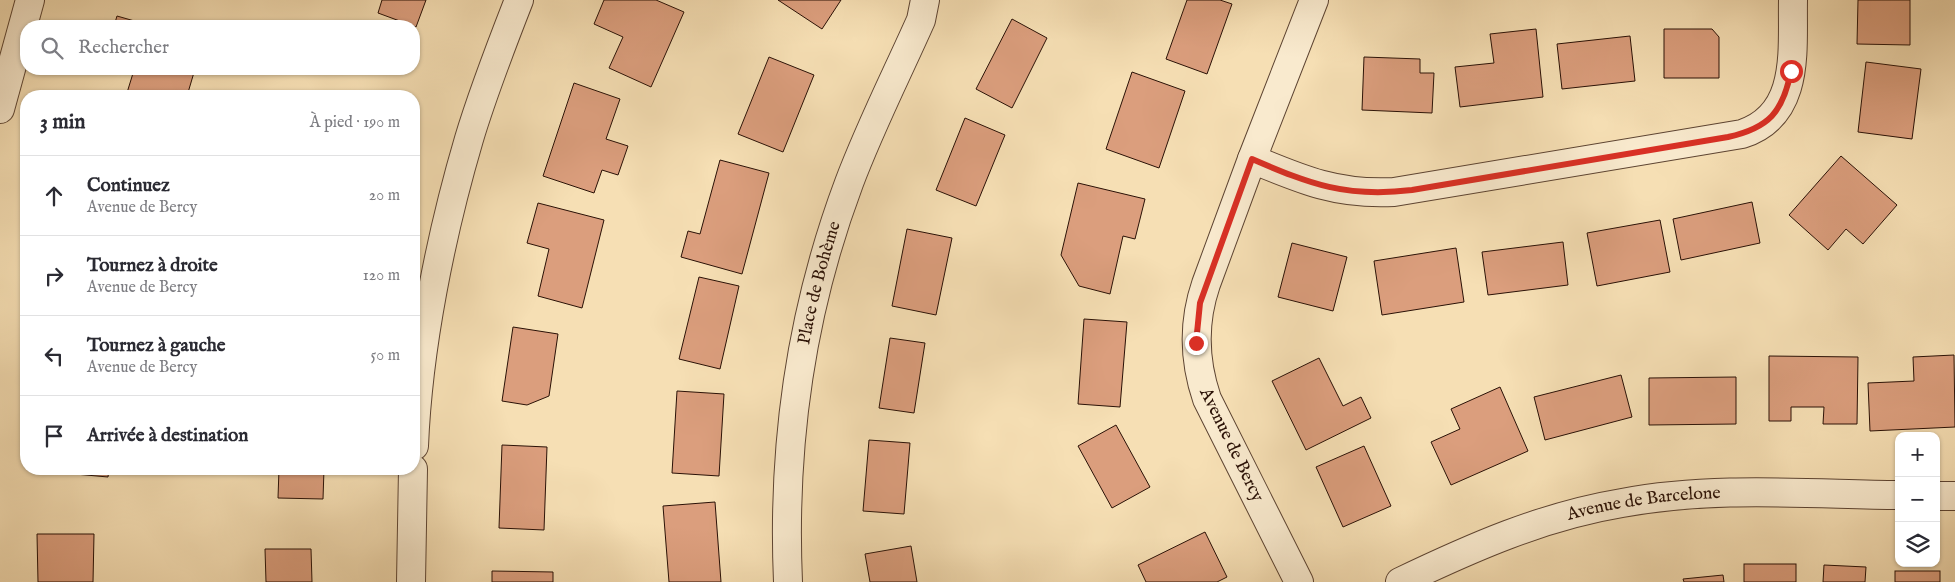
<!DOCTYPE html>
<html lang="fr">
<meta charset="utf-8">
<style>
body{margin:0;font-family:"IM FELL English",serif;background:#f7f7f7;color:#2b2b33}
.controls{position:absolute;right:15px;bottom:15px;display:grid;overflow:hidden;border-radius:10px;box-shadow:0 1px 4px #0004}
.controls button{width:45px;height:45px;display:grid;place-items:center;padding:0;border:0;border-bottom:1px solid #e1e1e2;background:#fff;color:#2b2b33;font:25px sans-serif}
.stop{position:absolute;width:15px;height:15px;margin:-11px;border:4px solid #d93025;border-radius:50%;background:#fff}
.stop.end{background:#d93025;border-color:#fff;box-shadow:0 1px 5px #0008}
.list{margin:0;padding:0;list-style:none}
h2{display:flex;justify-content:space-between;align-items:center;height:65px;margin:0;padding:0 20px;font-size:21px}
h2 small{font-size:16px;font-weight:400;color:#7c7c81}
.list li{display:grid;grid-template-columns:32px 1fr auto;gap:15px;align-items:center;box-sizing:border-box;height:80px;padding:0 20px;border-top:1px solid #e1e1e2}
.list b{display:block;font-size:19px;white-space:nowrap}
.list p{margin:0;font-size:16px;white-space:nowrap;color:#7c7c81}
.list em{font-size:16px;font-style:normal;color:#7c7c81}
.icon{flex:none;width:28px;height:28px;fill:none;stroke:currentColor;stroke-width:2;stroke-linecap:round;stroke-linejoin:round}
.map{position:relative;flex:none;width:1955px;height:582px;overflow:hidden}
.search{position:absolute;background:#fff;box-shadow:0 1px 4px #0004;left:20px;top:20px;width:400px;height:55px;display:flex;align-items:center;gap:12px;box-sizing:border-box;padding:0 18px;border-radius:20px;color:#7c7c81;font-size:19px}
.panel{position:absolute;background:#fff;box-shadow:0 1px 4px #0004;left:20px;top:90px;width:400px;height:385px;border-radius:20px}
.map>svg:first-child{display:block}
</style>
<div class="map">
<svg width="1955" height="582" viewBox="0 0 1955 582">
<rect width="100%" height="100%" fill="#f6dfb4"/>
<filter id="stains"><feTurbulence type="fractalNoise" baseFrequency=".004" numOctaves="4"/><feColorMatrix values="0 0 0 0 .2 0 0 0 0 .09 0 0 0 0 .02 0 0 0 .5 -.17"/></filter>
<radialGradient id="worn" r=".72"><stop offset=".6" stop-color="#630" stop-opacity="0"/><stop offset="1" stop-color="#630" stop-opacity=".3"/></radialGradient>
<g fill="#db9e7d" stroke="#2a1106">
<polygon points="382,0 426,0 416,27 378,13"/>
<polygon points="604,0 656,0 684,12 651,87 609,68 623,37 594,24"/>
<polygon points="778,0 841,0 822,29"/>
<polygon points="1187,0 1220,0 1232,4 1207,74 1166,59"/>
<polygon points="1858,0 1910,0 1910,45 1857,44"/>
<polygon points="117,16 152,26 114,26"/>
<polygon points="1012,19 1047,38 1012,108 976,89"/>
<polygon points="1536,29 1543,97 1460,107 1455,67 1494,63 1490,34"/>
<polygon points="1664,29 1712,29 1719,37 1719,78 1664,78"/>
<polygon points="1630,36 1635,81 1562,89 1557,44"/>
<polygon points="769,57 814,75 783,152 738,134"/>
<polygon points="1364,57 1420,59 1420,73 1434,73 1432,113 1362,110"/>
<polygon points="1866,62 1921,69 1912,139 1858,132"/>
<polygon points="130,69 195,69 187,96 126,96 134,70"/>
<polygon points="1132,72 1185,91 1159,168 1106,149"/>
<polygon points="574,83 620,99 606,139 628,146 618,175 602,170 594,193 543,176"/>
<polygon points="965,118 1005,135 976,206 936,190"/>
<polygon points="1841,156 1897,205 1863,244 1846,229 1828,250 1789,215"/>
<polygon points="720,160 769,173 742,274 681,257 688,231 700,234"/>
<polygon points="1078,183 1145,199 1135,239 1123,236 1110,294 1079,286 1061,255"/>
<polygon points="1752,202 1760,243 1681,260 1673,219"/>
<polygon points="538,203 604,220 582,308 538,296 549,249 527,243"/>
<polygon points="1660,220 1670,272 1597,286 1587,233"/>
<polygon points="907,229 952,238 936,315 892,306"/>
<polygon points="1563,242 1568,285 1488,295 1482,252"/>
<polygon points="1292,243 1347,257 1333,311 1278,297"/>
<polygon points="1456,248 1464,302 1382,315 1374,261"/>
<polygon points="699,277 739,286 720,369 679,359"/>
<polygon points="1084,319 1127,322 1120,407 1078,404"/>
<polygon points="513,327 558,334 549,396 527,405 502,401"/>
<polygon points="890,338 925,343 914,413 879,408"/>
<polygon points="1954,355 1955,427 1870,431 1868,383 1914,381 1913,357"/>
<polygon points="1769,356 1858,357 1857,424 1823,424 1824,407 1791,407 1791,421 1769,421"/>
<polygon points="1319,358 1343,406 1361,397 1371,418 1306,450 1272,381"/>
<polygon points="1621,375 1632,417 1545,440 1534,397"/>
<polygon points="1736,377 1736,424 1649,425 1649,378"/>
<polygon points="1500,387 1528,451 1451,485 1431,442 1460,429 1451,409"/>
<polygon points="677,391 724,394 719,476 672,473"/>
<polygon points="1116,425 1150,487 1112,508 1078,446"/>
<polygon points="869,440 910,443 904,514 863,511"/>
<polygon points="502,445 547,447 544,530 499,528"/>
<polygon points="1364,446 1391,506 1343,527 1316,467"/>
<polygon points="53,469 109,469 108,477 53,472"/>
<polygon points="279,469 324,469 323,499 278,498"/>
<polygon points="715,502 721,582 669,582 663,506"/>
<polygon points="1205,532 1227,577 1217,582 1146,582 1138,565"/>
<polygon points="37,534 94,534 93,582 38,582"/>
<polygon points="911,546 917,582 870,582 865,554"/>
<polygon points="265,549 311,549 312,582 266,582"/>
<rect x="1744" y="564" width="52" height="18"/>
<polygon points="1824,565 1866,567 1865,582 1823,582"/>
<polygon points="492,571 553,572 553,582 492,582"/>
<rect x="1895" y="571" width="45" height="11"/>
<polygon points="1723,575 1724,582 1684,582 1683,579"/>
</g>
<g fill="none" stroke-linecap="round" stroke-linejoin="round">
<defs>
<g id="minor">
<polyline points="0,109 30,0"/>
<path d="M 1252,159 C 1302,180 1338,195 1394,192 L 1742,134 C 1801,115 1792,50 1793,0"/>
<path d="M 414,446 C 418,347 441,234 469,139 C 483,92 501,46 519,0"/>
<polyline points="1936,496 1955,496"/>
<polyline points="411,582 413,469"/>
<path id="s1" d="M 788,582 C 782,446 801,311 849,183 C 870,127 897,74 921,20 L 925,0"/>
<path d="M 1299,582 L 1207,399 C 1194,361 1193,322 1206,284 L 1252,159 L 1314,0"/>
<path id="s2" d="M 1400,582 C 1471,548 1543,516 1622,503 C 1713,486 1807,494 1899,495"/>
</g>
</defs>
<use href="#minor" stroke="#5d4432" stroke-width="30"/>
<use href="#minor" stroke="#f9eace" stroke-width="28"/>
</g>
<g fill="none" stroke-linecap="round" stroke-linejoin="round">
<path stroke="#d93025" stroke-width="6" d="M 1196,343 L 1200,303 L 1252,159 C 1310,184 1346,198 1412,190 L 1728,137 C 1769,128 1783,112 1791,71"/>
</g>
<g text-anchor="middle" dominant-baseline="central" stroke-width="4" stroke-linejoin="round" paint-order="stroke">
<g font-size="18" fill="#2a1106" stroke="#f9eace">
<text stroke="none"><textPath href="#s1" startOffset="302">Place de Bohème</textPath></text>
<text transform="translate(1231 445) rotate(64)">Avenue de Bercy</text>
<text stroke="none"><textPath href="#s2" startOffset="258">Avenue de Barcelone</textPath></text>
</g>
</g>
<rect width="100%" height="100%" filter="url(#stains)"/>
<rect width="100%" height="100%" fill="url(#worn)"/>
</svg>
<div class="controls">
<button>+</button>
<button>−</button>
<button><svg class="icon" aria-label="layers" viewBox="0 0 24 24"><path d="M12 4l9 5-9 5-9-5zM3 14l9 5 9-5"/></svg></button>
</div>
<div class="stop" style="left:1791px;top:71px"></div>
<div class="stop end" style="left:1196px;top:343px"></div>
<div class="search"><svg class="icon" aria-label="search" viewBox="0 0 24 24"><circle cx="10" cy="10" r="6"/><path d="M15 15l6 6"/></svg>Rechercher</div>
<section class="panel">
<h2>3 min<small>À pied · 190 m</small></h2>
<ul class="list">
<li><svg class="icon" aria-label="ahead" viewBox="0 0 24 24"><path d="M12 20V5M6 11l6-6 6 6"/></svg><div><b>Continuez</b><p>Avenue de Bercy</p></div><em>20 m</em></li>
<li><svg class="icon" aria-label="right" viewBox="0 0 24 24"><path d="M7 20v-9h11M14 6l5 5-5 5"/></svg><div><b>Tournez à droite</b><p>Avenue de Bercy</p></div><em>120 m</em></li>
<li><svg class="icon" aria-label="left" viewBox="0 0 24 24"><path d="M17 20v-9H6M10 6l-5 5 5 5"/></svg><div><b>Tournez à gauche</b><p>Avenue de Bercy</p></div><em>50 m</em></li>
<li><svg class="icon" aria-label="arrive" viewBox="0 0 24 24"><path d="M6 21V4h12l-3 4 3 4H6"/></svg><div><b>Arrivée à destination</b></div></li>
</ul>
</section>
</div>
